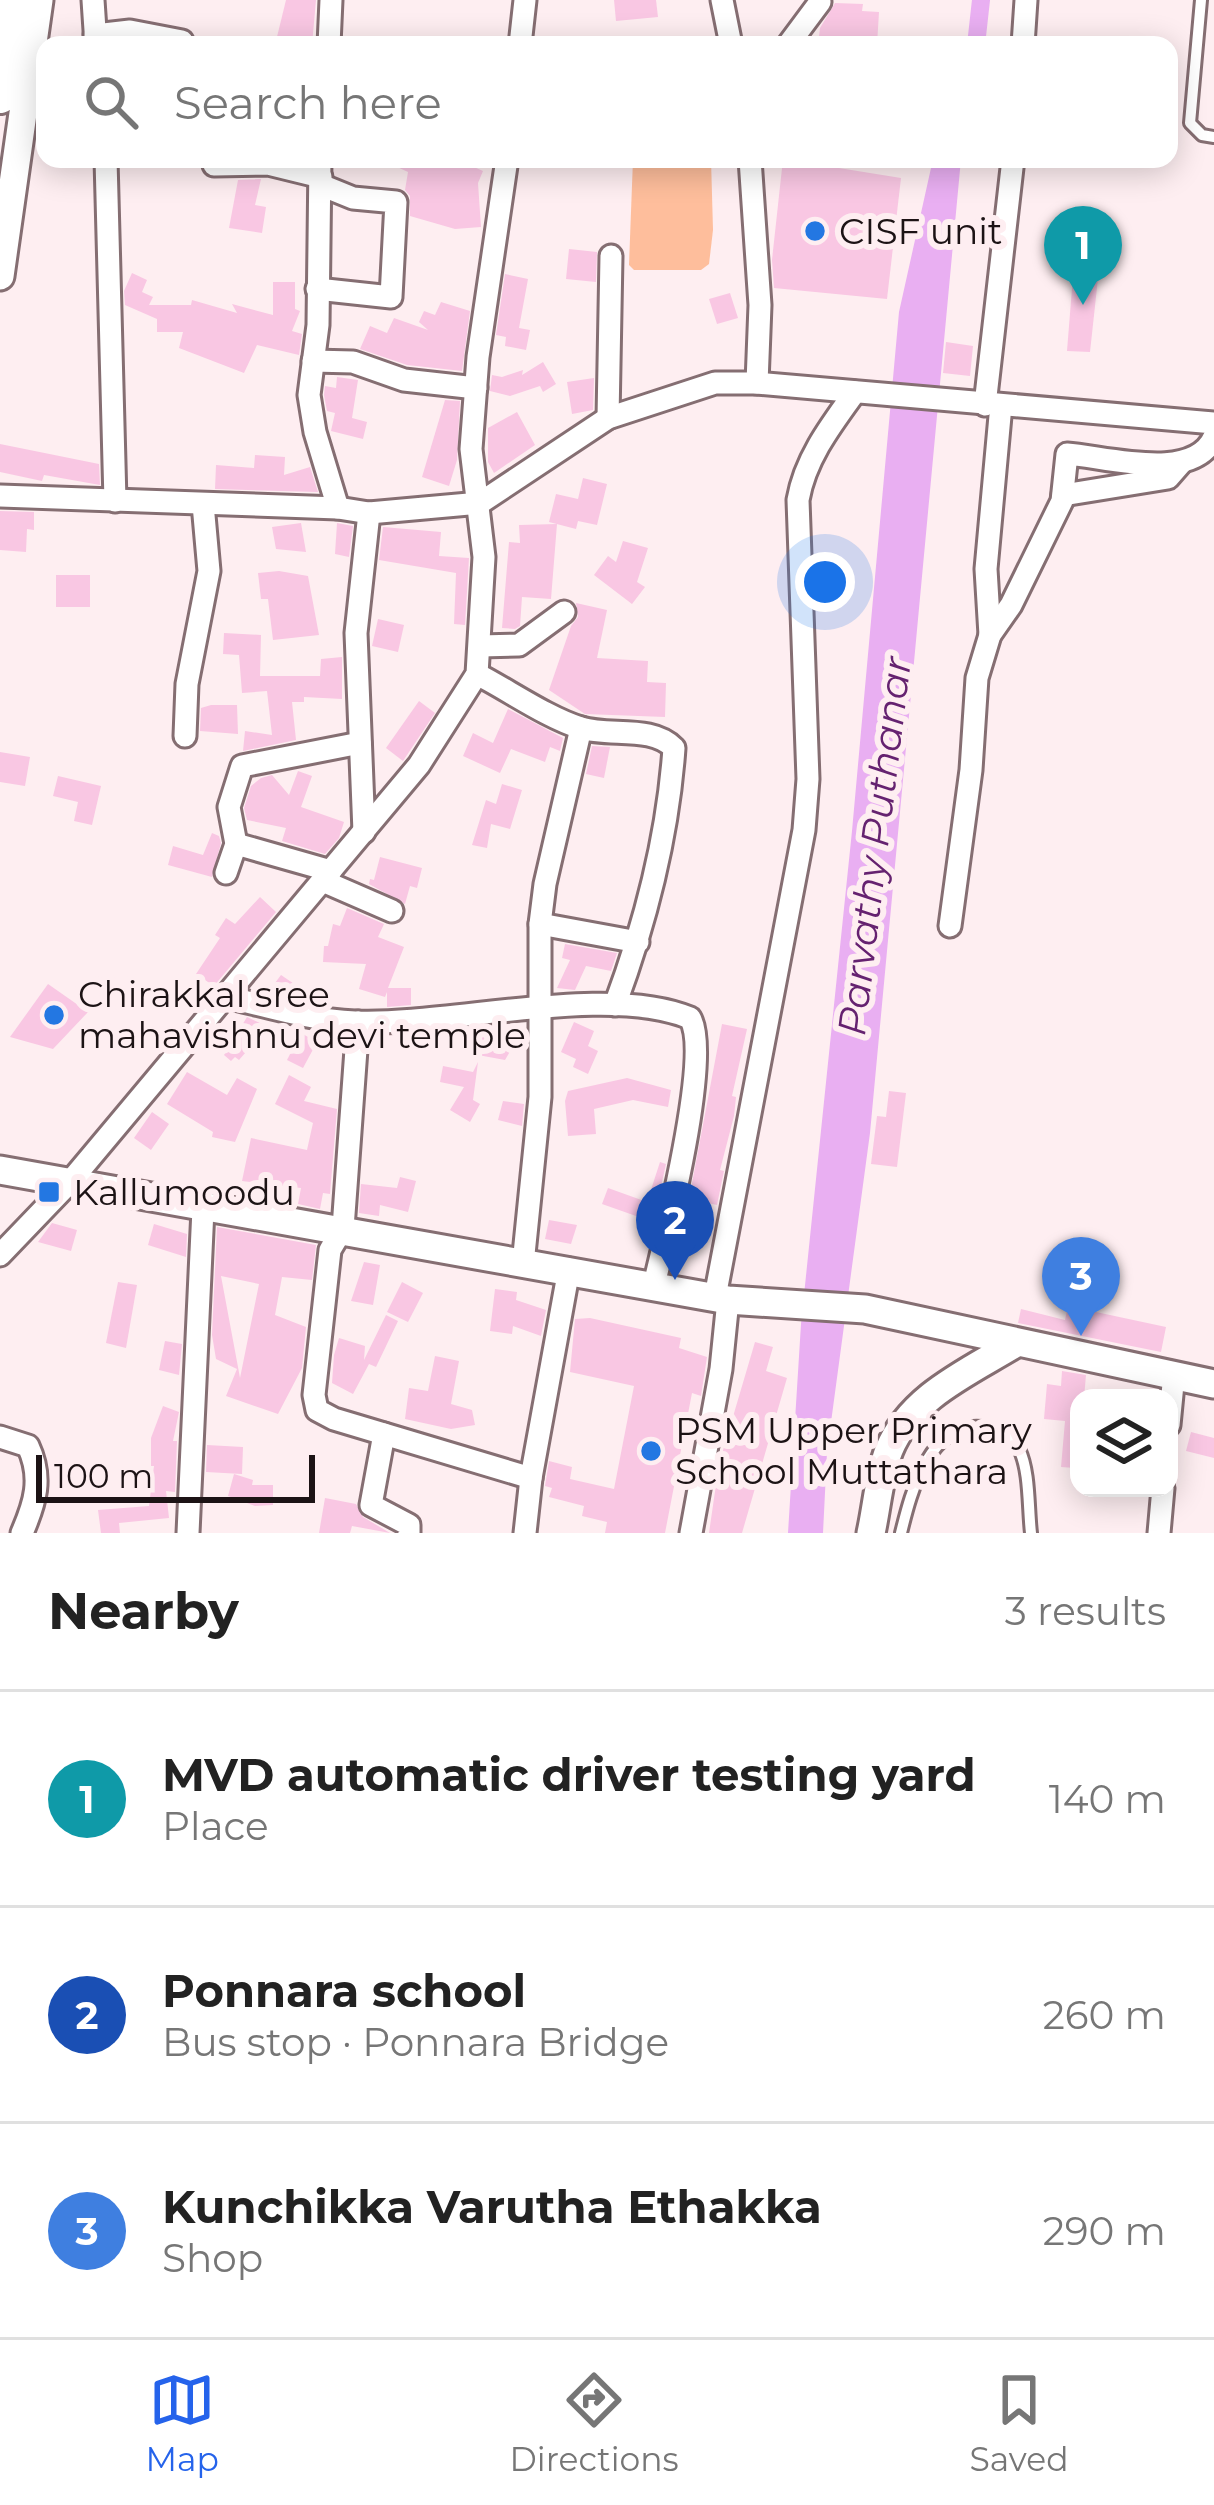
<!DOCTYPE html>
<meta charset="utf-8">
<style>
body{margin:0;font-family:Montserrat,sans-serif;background:#f6f6f6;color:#222}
.controls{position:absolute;right:36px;bottom:36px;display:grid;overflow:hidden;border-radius:24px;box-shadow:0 6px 30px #0003}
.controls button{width:108px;height:108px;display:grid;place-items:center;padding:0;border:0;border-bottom:3px solid #e0e0e0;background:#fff;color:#222;font:60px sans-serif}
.scale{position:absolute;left:36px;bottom:30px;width:279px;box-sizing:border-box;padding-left:12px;border:6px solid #1c1315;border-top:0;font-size:33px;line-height:42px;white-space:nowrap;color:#1c1315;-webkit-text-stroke:9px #feeef1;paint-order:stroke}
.you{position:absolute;left:825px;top:582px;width:42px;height:42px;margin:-30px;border:9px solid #fff;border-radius:50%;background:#1a73e8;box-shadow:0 0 0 18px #1a73e833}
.badge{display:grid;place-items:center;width:78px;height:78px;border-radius:50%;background:#2563eb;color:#fff;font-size:39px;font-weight:700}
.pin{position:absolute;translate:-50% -99px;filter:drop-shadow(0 3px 6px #0008)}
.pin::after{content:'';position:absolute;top:63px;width:42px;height:36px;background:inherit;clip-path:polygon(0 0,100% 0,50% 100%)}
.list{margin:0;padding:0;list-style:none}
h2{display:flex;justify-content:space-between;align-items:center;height:156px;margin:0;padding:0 48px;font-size:51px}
h2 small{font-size:39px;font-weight:400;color:#767676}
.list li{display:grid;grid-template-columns:78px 1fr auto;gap:36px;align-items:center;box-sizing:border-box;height:216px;padding:0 48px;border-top:3px solid #e0e0e0}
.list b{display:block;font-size:45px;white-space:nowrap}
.list p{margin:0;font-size:39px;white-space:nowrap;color:#767676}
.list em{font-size:39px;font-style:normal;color:#767676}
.icon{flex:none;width:66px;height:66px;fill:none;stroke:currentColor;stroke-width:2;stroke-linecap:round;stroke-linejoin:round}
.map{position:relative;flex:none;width:1214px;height:1533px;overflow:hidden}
.search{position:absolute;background:#fff;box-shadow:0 6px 30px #0003;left:36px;right:36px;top:36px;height:132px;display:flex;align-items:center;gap:30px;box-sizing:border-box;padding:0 42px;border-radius:24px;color:#767676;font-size:45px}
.sheet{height:804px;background:#fff}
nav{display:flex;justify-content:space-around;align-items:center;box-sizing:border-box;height:168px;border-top:3px solid #e0e0e0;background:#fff;font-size:33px;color:#767676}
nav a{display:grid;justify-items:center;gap:6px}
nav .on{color:#2563eb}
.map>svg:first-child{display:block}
</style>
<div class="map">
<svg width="1214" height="1533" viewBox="0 0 1214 1533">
<rect width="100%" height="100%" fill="#feeef1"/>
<polygon fill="#febe9c" points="633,159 711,159 713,230 709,264 701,270 634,270 629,265"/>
<polygon fill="#e9aff2" points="933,159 961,159 870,1133 827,1452 823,1533 788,1533 801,1324 852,831 899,312"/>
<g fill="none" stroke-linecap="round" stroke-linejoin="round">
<polyline stroke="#e9aff2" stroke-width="18" points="976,45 981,0"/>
</g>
<g fill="#f9c7e3" fill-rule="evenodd">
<polygon points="286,0 316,0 312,45 275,45"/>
<polygon points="614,0 656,0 658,17 616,21"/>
<polygon points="835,3 863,4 862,11 879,12 877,45 818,45 820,28"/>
<polygon points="380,159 456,159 483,171 478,183 481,227 455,229 410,216 410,196 405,190 408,172"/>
<polygon points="783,159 901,178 887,299 774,288 772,260"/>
<polygon points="261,179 255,205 266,207 262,233 229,228 238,180"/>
<polygon points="569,249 597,252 596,282 566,279"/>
<polygon points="1075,251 1100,260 1090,352 1067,351"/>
<polygon points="132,273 147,280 142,292 153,297 149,305 191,305 192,300 237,313 232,304 273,315 273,282 295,282 295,309 300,311 292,331 302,334 299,355 257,345 244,373 179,348 183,332 157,332 157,319 125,305 124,291"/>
<polygon points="505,274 528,279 519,328 530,330 526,350 505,346 506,337 496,335"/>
<polygon points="730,293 738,318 717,324 709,299"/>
<polygon points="441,302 470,311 462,371 407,365 360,349 370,326 387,333 394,318 428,330 419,322 424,311 435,315"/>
<polygon points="946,342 973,346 970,376 943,373"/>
<polygon points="543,362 556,384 543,392 540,386 510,396 490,391 492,375 502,377 523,370 522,375"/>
<polygon points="337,377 358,380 352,418 367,422 363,439 331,431 335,413 327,411 324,395 325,386 336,388"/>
<polygon points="594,378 593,410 572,414 567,382"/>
<polygon points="445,400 460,401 457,460 449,486 422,477"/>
<polygon points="517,412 535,445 494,473 488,462 488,428"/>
<polygon points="0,444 99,464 100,485 44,475 42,481 0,472"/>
<polygon points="255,455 285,457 284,475 310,467 318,492 215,489 216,465 254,468"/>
<polygon points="583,478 607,484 597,525 578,521 576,529 549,522 556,494 578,499"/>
<polygon points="0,511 34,512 34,530 27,529 26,552 0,550"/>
<polygon points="301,523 306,552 276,549 272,527"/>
<polygon points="337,523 353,526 349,557 335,554"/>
<polygon points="557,524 551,599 522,597 520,626 515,629 502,628 509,542 520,543 519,525"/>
<polygon points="383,527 441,532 439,556 469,558 465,625 454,624 456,573 379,560"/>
<polygon points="623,541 648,548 637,582 645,587 632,604 594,575 608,556 616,562"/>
<polygon points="279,571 308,576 319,635 273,640 268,599 261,599 258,573"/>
<rect x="56" y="575" width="34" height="32"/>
<polygon points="576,603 607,610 597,658 648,661 647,682 666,683 665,717 585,714 549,690 571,626 578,617"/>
<polygon points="378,619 404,625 398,652 372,646"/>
<polygon points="224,633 261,635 260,676 320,676 321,659 342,657 342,699 304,697 304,702 292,702 296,740 243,751 245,731 272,735 267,691 242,693 239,655 223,654"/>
<polygon points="419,701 435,713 403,761 386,748"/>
<polygon points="211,705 237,705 238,734 200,731 201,708"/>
<polygon points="508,709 563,738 560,751 550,747 545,762 511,749 500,773 463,756 473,733 493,743"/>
<polygon points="592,746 610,747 604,778 586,774"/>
<polygon points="0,752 30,757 25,786 0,782"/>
<polygon points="298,771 312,776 301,807 344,822 339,838 325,854 282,841 286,828 247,820 244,808 251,786 261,778 272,775 289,795"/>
<polygon points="58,776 101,786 92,825 74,821 78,802 53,796"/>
<polygon points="502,784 522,790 510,829 491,824 487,848 472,845 486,800 496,804"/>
<polygon points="212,833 219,836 221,843 212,877 168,865 173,846 203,855"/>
<polygon points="380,857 422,868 417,888 410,886 405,904 369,884 370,879 374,880"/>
<polygon points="260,897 276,912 214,986 196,974 220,938 215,935 226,918 235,924"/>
<polygon points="347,908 384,924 378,937 404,947 388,988 411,988 411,1005 387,1007 387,992 385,997 359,989 366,964 323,962 324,946 328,946 333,924 340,926"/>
<polygon points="565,944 617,953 611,971 586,966 575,990 557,988 570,960 562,958"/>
<polygon points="281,975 306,992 301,999 269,991"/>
<polygon points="48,984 88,1012 53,1049 10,1037"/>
<polygon points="247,1017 262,1024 247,1041 252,1045 239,1060 235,1057 231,1061 224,1055"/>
<polygon points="574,1022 594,1031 588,1046 598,1051 588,1074 573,1067 576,1059 561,1052"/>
<polygon points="722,1024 747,1029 732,1096 736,1097 734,1116 720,1170 724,1171 717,1205 689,1199"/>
<polygon points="483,1028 500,1029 498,1044 512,1048 505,1060 478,1055"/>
<polygon points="301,1033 317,1042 303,1068 287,1060"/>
<polygon points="478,1062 473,1100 480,1104 470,1122 450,1110 464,1087 440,1082 443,1066 473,1072"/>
<polygon points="187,1072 227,1095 237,1078 257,1089 235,1142 212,1137 213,1132 167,1104"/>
<polygon points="289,1075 311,1087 304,1101 337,1109 330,1194 323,1193 320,1209 298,1204 301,1188 242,1181 251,1138 307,1150 313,1123 275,1104"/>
<polygon points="627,1078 671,1090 668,1107 633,1100 594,1109 596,1134 568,1136 565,1101 568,1091"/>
<polygon points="889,1091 906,1093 897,1167 871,1164 877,1116 886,1117"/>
<polygon points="503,1101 524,1104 522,1126 498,1120"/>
<polygon points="152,1112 169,1124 151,1150 134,1138"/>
<polygon points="660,1162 666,1164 653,1222 602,1204 608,1188 647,1202"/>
<polygon points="400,1177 416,1181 408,1212 380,1205 379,1216 359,1213 361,1184 397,1188"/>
<polygon points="549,1220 577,1225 571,1244 545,1239"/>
<polygon points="52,1223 77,1230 71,1251 38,1242"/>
<polygon points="154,1224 187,1234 186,1257 148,1245"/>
<path d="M 217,1227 L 316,1245 L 312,1280 L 282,1277 L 275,1315 L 306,1327 L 302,1368 L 278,1414 L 226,1396 L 237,1369 L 216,1359 L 212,1335 ZM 221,1276 L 259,1284 L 240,1378 L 238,1367 Z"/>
<polygon points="364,1262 380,1265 373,1305 351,1301"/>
<polygon points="118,1282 137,1285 126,1348 106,1343"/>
<polygon points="402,1282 423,1293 408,1322 387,1312"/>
<polygon points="495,1289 517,1292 516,1300 546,1310 541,1336 513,1326 512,1334 490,1331"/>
<polygon points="1068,1306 1166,1327 1161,1352 1018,1323 1021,1309 1065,1320"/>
<polygon points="386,1315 398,1321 376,1367 369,1364 353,1394 332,1383 334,1355 339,1338 365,1346 364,1360"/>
<polygon points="590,1318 681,1338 679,1348 707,1357 701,1396 692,1393 665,1533 605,1533 607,1522 582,1516 584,1506 549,1497 552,1488 545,1486 549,1461 572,1467 570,1479 614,1489 634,1386 570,1372 575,1319"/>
<polygon points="165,1341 182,1344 179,1375 159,1370"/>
<polygon points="755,1342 773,1347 766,1371 787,1378 742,1533 709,1533 719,1464"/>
<polygon points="435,1356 459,1361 451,1404 472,1410 475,1425 451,1429 405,1419 409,1388 428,1391"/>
<polygon points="1062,1371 1086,1375 1084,1398 1079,1398 1075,1468 1061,1467 1065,1421 1044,1419 1047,1384 1061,1386"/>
<polygon points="163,1406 179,1412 173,1441 177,1441 175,1492 166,1491 169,1518 119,1523 120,1533 101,1533 98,1510 149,1506 154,1466 151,1466 151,1438"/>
<polygon points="1191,1432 1214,1438 1214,1458 1186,1451"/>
<polygon points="207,1445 243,1447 242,1474 206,1472"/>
<polygon points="234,1474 253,1480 252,1485 273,1485 273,1505 255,1506 228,1496"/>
<polygon points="325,1498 356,1504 363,1517 390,1533 352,1526 350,1533 319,1533"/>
</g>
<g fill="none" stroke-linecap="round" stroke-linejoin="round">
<defs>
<g id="lane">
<polyline points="1201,0 1190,123 1202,135 1214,137"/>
<path d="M 901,1533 C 911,1492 930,1417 988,1428 C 1000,1430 1013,1438 1019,1449 C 1030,1471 1028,1508 1031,1533"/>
</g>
<g id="street">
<polyline points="93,0 96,45"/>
<polyline points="722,0 731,45"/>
<polyline points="95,35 130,31 182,41"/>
<polyline points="329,45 331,0"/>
<polyline points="520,45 525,0"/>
<polyline points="788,45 820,2"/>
<polyline points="1023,45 1026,0"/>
<polyline points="106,159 115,501"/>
<polyline points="320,159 318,325 309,395 315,432 338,508"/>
<polyline points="750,159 760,305 757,383"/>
<polyline points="214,165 268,164 321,177"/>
<polyline points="317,289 391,297 396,202 353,198 321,185"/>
<polyline points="313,361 353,362 404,380 476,388"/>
<polyline points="985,405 1013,159"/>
<polyline points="608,418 611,256"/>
<polyline points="1063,495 1168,478 1182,462"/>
<polyline points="0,496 338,508 369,513 480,503 608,418 715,383 757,383 1214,423"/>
<polyline points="990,635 986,569 1001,405"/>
<polyline points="480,646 519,645 564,612"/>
<path d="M 477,674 C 508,690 548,718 581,728 C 610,737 652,725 674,748 C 668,835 645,924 615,1005"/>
<polyline points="185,736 187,684 209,571 203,504"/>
<polyline points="364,832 356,633 369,513"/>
<polyline points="236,844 331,871"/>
<polyline points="226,873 236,844 229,807 242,766 360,743"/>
<polyline points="323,881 392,911"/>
<polyline points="540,924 638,942"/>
<path d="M 950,926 L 971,770 L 977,678 L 990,635 L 1011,605 L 1062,501 L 1067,454 C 1107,457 1194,483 1214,437"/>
<path d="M 227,997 C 269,1007 312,1020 355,1022 C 449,1026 607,983 690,1018 C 712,1054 665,1238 654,1285"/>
<polyline points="358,1022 343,1228 330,1250 314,1395 317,1410 334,1419 531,1478"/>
<polyline points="0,1255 69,1183 419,765 477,674 484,557 471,449 478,357 507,159"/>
<polyline points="523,1264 540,1097 540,924 545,884 581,728"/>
<path d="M 715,1297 L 804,830 L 808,779 L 798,500 C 805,459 831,425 855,392"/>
<polyline points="1169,1425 1174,1374"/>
<polyline points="384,1434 371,1505 409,1525 409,1533"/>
<path d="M 0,1437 L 28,1446 C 43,1478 35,1503 22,1533"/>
<polyline points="188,1533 203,1209"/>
<polyline points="525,1533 531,1478 569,1269"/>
<polyline points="691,1533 721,1369 728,1300"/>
<polyline points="1159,1533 1163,1488"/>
</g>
<g id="secondary">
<polyline points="0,276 39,0"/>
<polyline points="0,1170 728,1300 865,1309 1214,1384"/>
<path d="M 871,1533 C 877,1506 879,1475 889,1450 C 911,1396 969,1372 1016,1343"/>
</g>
<polyline id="highway" points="0,95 15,0"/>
</defs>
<use href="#lane" stroke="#856e72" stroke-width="16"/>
<use href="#street" stroke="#856e72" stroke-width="27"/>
<use href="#secondary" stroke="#856e72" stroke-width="33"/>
<use href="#highway" stroke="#856e72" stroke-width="42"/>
<use href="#lane" stroke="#fff" stroke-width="10"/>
<use href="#street" stroke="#fff" stroke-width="21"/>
<use href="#secondary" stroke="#fff" stroke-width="27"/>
<use href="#highway" stroke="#fff" stroke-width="36"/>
</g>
<g fill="#2377e2" stroke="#feeef1" stroke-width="4.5">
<circle cx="815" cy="231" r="12"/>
<circle cx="54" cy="1015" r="12"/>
<rect x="37" y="1180" width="24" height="24" rx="6"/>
<circle cx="651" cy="1451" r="12"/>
</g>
<g text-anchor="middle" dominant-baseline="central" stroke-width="12" stroke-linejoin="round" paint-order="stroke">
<g font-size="36" fill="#1c1315" stroke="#feeef1" text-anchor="start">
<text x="839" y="231">CISF unit</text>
<text x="78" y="994">Chirakkal sree<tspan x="78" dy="41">mahavishnu devi temple</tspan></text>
<text x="73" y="1192">Kallumoodu</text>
<text x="675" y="1430">PSM Upper Primary<tspan x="675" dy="41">School Muttathara</tspan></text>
</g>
<g font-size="39" font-style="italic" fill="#652270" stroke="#feeef1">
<text transform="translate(874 846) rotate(-83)">Parvathy Puthanar</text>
</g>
</g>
</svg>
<div class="controls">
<button><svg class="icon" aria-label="layers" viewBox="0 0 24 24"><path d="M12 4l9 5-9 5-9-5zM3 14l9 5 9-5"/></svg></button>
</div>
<div class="scale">100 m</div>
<div class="you"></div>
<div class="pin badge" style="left:1083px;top:305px;background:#0f9aa8">1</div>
<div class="pin badge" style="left:675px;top:1280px;background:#1a4fb4">2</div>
<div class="pin badge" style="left:1081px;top:1336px;background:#3f7fe0">3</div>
<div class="search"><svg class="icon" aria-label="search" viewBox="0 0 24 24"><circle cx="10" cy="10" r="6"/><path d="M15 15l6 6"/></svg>Search here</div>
</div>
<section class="sheet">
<h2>Nearby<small>3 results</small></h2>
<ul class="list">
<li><span class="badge" style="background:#0f9aa8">1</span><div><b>MVD automatic driver testing yard</b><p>Place</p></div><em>140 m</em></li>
<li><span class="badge" style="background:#1a4fb4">2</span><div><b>Ponnara school</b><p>Bus stop · Ponnara Bridge</p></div><em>260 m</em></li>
<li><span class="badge" style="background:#3f7fe0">3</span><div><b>Kunchikka Varutha Ethakka</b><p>Shop</p></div><em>290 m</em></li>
</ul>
</section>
<nav>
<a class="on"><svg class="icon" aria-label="map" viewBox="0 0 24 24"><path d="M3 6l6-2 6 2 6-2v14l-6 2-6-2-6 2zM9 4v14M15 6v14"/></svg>Map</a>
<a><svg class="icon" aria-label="directions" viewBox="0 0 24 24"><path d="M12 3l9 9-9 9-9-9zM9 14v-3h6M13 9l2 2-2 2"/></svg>Directions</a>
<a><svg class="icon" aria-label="saved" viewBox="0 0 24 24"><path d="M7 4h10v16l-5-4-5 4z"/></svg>Saved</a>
</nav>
